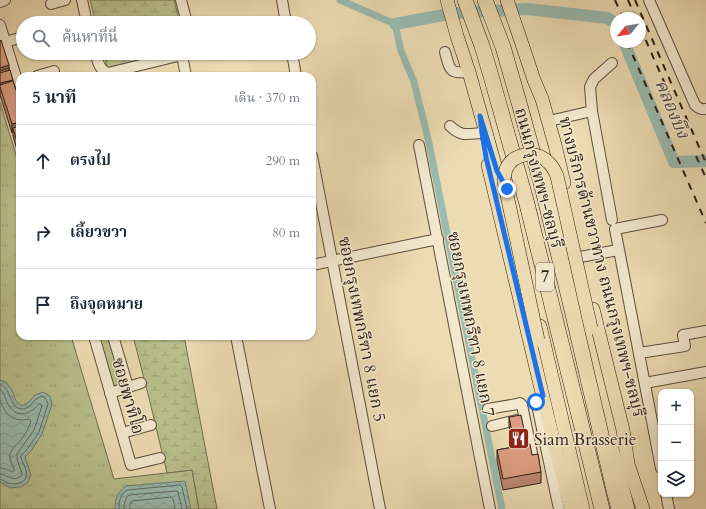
<!DOCTYPE html>
<html lang="th">
<meta charset="utf-8">
<style>
body{margin:0;font-family:Cardo,"Noto Serif Thai",serif;background:#f2f2f3;color:#1f2937}
.controls{position:absolute;right:12px;bottom:12px;display:grid;overflow:hidden;border-radius:8px;box-shadow:0 1px 3px #0004}
.controls button{width:36px;height:36px;display:grid;place-items:center;padding:0;border:0;border-bottom:1px solid #e0e1e3;background:#fff;color:#1f2937;font:20px sans-serif}
.compass{position:absolute;left:610px;top:12px;width:36px;height:36px;border-radius:50%;background:#fff;box-shadow:0 1px 3px #0004;rotate:240deg}
.stop{position:absolute;width:12px;height:12px;margin:-9px;border:3px solid #1a73e8;border-radius:50%;background:#fff}
.stop.end{background:#1a73e8;border-color:#fff;box-shadow:0 1px 4px #0008}
.list{margin:0;padding:0;list-style:none}
h2{display:flex;justify-content:space-between;align-items:center;height:52px;margin:0;padding:0 16px;font-size:17px}
h2 small{font-size:13px;font-weight:400;color:#747a83}
.list li{display:grid;grid-template-columns:26px 1fr auto;gap:12px;align-items:center;box-sizing:border-box;height:72px;padding:0 16px;border-top:1px solid #e0e1e3}
.list b{display:block;font-size:15px;white-space:nowrap}
.list em{font-size:13px;font-style:normal;color:#747a83}
.icon{flex:none;width:22px;height:22px;fill:none;stroke:currentColor;stroke-width:2;stroke-linecap:round;stroke-linejoin:round}
.map{position:relative;flex:none;width:706px;height:509px;overflow:hidden}
.search{position:absolute;background:#fff;box-shadow:0 1px 3px #0004;left:16px;top:16px;width:300px;height:44px;display:flex;align-items:center;gap:10px;box-sizing:border-box;padding:0 14px;border-radius:22px;color:#747a83;font-size:15px}
.panel{position:absolute;background:#fff;box-shadow:0 1px 3px #0004;left:16px;top:72px;width:300px;height:268px;border-radius:12px}
.map>svg:first-child{display:block}
</style>
<div class="map">
<svg width="706" height="509" viewBox="0 0 706 509">
<defs>
<pattern id="grass-tufts" width="24" height="20" patternUnits="userSpaceOnUse"><rect width="24" height="20" fill="#b9c08c"/><path d="M3 7l-1-3M5 7V3M7 7l1-3M15 17l-1-3M17 17v-4M19 17l1-3" fill="none" stroke="#9fa578"/></pattern>
<pattern id="wetland-marsh" width="20" height="14" patternUnits="userSpaceOnUse"><rect width="20" height="14" fill="#b9c08c"/><path d="M1 5h8M5 5V1M11 12h8M15 12V8" fill="none" stroke="#9fa578"/></pattern>
<pattern id="water-waves" width="16" height="10" patternUnits="userSpaceOnUse"><rect width="16" height="10" fill="#99bbb0"/><path d="M0 5q4-4 8 0t8 0" fill="none" stroke="#84a097"/></pattern>
</defs>
<rect width="100%" height="100%" fill="#ecdbb3"/>
<filter id="stains"><feTurbulence type="fractalNoise" baseFrequency=".005" numOctaves="4"/><feColorMatrix values="0 0 0 0 .2 0 0 0 0 .09 0 0 0 0 .02 0 0 0 .5 -.17"/></filter>
<radialGradient id="worn" r=".72"><stop offset=".6" stop-color="#630" stop-opacity="0"/><stop offset="1" stop-color="#630" stop-opacity=".3"/></radialGradient>
<polygon fill="url(#grass-tufts)" stroke="#726f52" points="0,102 20,168 20,336 71,336 114,479 192,470 199,509 0,509"/>
<g fill="url(#wetland-marsh)" stroke="#726f52">
<polygon points="90,0 174,0 180,23 96,23"/>
<polygon points="104,53 170,53 134,71 134,76 108,76 111,75 107,67"/>
<polygon points="133,336 184,336 217,509 199,509 192,470 167,473 149,398"/>
</g>
<polygon fill="#b9c08c" stroke="#726f52" points="96,336 111,336 125,386 112,389"/>
<g fill="url(#water-waves)" stroke="#6d7c73">
<polygon points="0,380 6,382 12,390 16,401 22,406 29,402 35,395 43,392 50,396 52,404 42,434 31,451 25,457 31,475 28,482 21,487 10,488 0,482"/>
<path d="M 185,481 L 191,509 L 115,509 C 115,498 117,493 126,486 Z"/>
</g>
<g fill="none" stroke-linecap="round" stroke-linejoin="round">
<g stroke="#626c64" stroke-width="1">
<path d="M 0,384 C 12,388 9,408 21,409 C 28,410 32,403 36,399 C 38,398 40,397 42,396 L 46,399 L 48,404 L 39,432 L 28,448 L 21,456 L 21,458 C 24,466 31,476 22,482 C 19,483 16,484 12,484 C 8,484 4,480 0,479"/>
<path d="M 0,389 C 6,395 5,400 9,406 C 19,420 31,413 39,404 L 41,404 L 42,406 L 34,430 L 17,454 L 17,459 L 22,474 L 21,476 C 12,483 9,475 0,474"/>
<path d="M 0,400 C 5,414 13,423 29,419 L 31,421 C 29,428 25,435 20,441 C 9,453 7,453 14,469 L 14,471 L 12,472 L 6,469 L 0,468"/>
<path d="M 119,509 C 119,501 120,495 127,490 L 180,485 L 182,487 L 187,509"/>
<path d="M 124,509 C 124,504 125,498 129,495 L 176,491 L 178,492 L 182,509"/>
<polyline points="130,509 130,505 132,501 171,497 173,499 175,509"/>
</g>
<polyline stroke="#99bbb0" stroke-width="7" points="340,0 395,24 401,51 414,82 429,143 502,509"/>
<g stroke="#99bbb0" stroke-width="12">
<polyline points="395,24 455,13 527,9 608,18 616,24"/>
<polyline points="624,42 674,162 677,162 706,161"/>
</g>
<defs>
<g id="minor">
<polyline points="82,0 87,23"/>
<polyline points="181,0 187,23"/>
<polyline points="282,0 286,23"/>
<path d="M 649,0 L 695,105 C 698,108 701,110 706,109"/>
<polyline points="0,2 5,0"/>
<polyline points="51,4 65,0"/>
<polyline points="0,25 20,90"/>
<polyline points="5,42 23,37"/>
<path d="M 445,52 C 450,70 449,74 469,72"/>
<path d="M 95,53 C 98,61 99,70 108,73 L 182,55"/>
<polyline points="184,53 182,55 186,76"/>
<polyline points="292,53 296,76"/>
<polyline points="37,76 54,71"/>
<polyline points="549,121 592,111"/>
<path d="M 450,126 C 462,137 466,134 482,133"/>
<polyline points="419,145 490,509"/>
<polyline points="312,156 380,509"/>
<polyline points="612,220 592,111 590,87 594,79 612,63"/>
<polyline points="580,257 618,250"/>
<polyline points="312,265 438,239"/>
<polyline points="94,336 131,465 160,458"/>
<polyline points="113,336 128,387"/>
<polyline points="236,336 270,509"/>
<polyline points="639,353 685,346 683,335 706,331"/>
<polyline points="645,383 706,372"/>
<polyline points="110,393 141,383"/>
<polyline points="543,396 537,400 537,405 559,509"/>
<polyline points="488,409 517,404 520,403 522,405 534,463"/>
<polyline points="492,426 521,419"/>
<polyline points="122,433 151,425"/>
<polyline points="661,468 615,229 662,220"/>
<polyline points="666,494 669,509"/>
</g>
<g id="major">
<polyline points="447,0 457,36 469,72 495,165 497,171 506,189"/>
<polyline points="507,0 522,44 534,80 542,99 555,145 564,183"/>
<polyline points="488,165 547,414 571,509"/>
<polyline points="551,168 552,186 556,206 583,323"/>
<polyline points="593,309 623,430 628,464 643,509"/>
<polyline points="540,326 583,509"/>
<polyline points="611,445 628,509"/>
</g>
<g id="highway">
<polyline points="465,0 482,46 491,76 527,204 602,509"/>
<polyline points="485,0 503,47 520,106 543,190 572,310 614,490 619,509"/>
</g>
</defs>
<use href="#minor" stroke="#5c4d3e" stroke-width="12"/>
<use href="#major" stroke="#2c1e17" stroke-width="14"/>
<use href="#highway" stroke="#2c1e17" stroke-width="16"/>
<use href="#minor" stroke="#f3e8ce" stroke-width="10"/>
<use href="#major" stroke="#ecdbb3" stroke-width="13"/>
<use href="#highway" stroke="#ecdbb3" stroke-width="15"/>
<g stroke="#2c1e17" stroke-width="2" stroke-dasharray="7 7" stroke-linecap="butt">
<polyline points="615,0 623,18"/>
<polyline points="628,0 636,18"/>
<polyline points="635,0 706,163"/>
<polyline points="640,27 680,118"/>
<polyline points="627,42 706,223"/>
<polyline points="696,156 706,178"/>
</g>
<defs>
<path id="major-bridge" d="M 538,340 L 504,181 C 504,177 505,173 506,169 C 514,152 537,150 549,163 C 553,167 555,171 557,176 L 591,328"/>
</defs>
<use href="#major-bridge" stroke="#2c1e17" stroke-width="14" stroke-linecap="butt"/>
<use href="#major-bridge" stroke="#ecdbb3" stroke-width="13"/>
</g>
<g fill="#bc8770" stroke="#2c1e17">
<polygon points="0,41 20,102 20,160 13,136 13,132 12,133 0,95"/>
<polygon points="509,417 527,444 532,455 541,472 541,483 503,490 497,461 497,450 513,447 509,426"/>
</g>
<g fill="#996e5b" stroke="#2c1e17">
<polygon points="9,65 9,73 0,82 0,68"/>
<polygon points="13,80 13,88 0,87 0,83"/>
<polygon points="20,122 20,130 13,128 13,132 12,133 12,124"/>
</g>
<g fill="#db9d82" stroke="#2c1e17">
<polygon points="1,40 9,65 0,68 0,41"/>
<polygon points="9,68 9,70 0,73 0,71"/>
<polygon points="10,70 13,80 0,83 0,73"/>
<polygon points="13,81 20,102 20,122 12,124 0,87 0,85"/>
<polygon points="20,126 20,152 13,128"/>
<polygon points="521,415 527,444 515,447 509,417"/>
<polygon points="530,444 532,455 538,454 541,472 503,479 497,450"/>
</g>
<g fill="none" stroke-linecap="round" stroke-linejoin="round">
<polyline stroke="#1a73e8" stroke-width="5" points="507,189 497,171 480,116 482,133 486,157 543,396 540,398 536,402"/>
</g>
<defs>
<symbol id="restaurant-square" viewBox="-11 -11 22 22"><rect x="-9" y="-9" width="18" height="18" rx="4" fill="#8f2418" stroke="#f3e8ce"/><path d="M-5-6h1v4h1v-4h1v4h1v-4h1v5L-1.5 .5V6h-2V.5L-5-1ZM5-6V6H3V1.5H1.5Q1.5-4 5-6Z" fill="#fff"/></symbol>
</defs>
<g fill-rule="evenodd">
<use href="#restaurant-square" x="506" y="426" width="25" height="25"/>
</g>
<g text-anchor="middle" dominant-baseline="central" stroke-width="3" stroke-linejoin="round" paint-order="stroke">
<rect fill="#f3e8ce" stroke="#685b4e" stroke-width="1" x="536" y="263" width="18" height="28" rx="3"/>
<g font-size="16" font-weight="bold" fill="#2c1e17">
<text x="545" y="277">7</text>
</g>
<g font-size="17" fill="#2c1e17" stroke="#f3e8ce">
<text transform="translate(539 178) rotate(75)">ถนนกรุงเทพฯ-ชลบุรี</text>
<text transform="translate(602 267) rotate(76)">ทางบริการด้านขวาทาง ถนนกรุงเทพฯ-ชลบุรี</text>
<text transform="translate(471 324) rotate(79)">ซอยกรุงเทพกรีฑา 8 แยก 7</text>
<text transform="translate(362 329) rotate(79)">ซอยกรุงเทพกรีฑา 8 แยก 5</text>
<text transform="translate(128 396) rotate(74)">ซอยพาทิโอ</text>
</g>
<g font-size="17" fill="#2c1e17" stroke="#f3e8ce" text-anchor="start">
<text x="534" y="439">Siam Brasserie</text>
</g>
<g font-size="18" font-style="italic" fill="#4d4d45" stroke="#f3e8ce">
<text transform="translate(672 109) rotate(67)">คลองบึง</text>
</g>
</g>
<rect width="100%" height="100%" filter="url(#stains)"/>
<rect width="100%" height="100%" fill="url(#worn)"/>
</svg>
<div class="controls">
<button>+</button>
<button>−</button>
<button><svg class="icon" aria-label="layers" viewBox="0 0 24 24"><path d="M12 4l9 5-9 5-9-5zM3 14l9 5 9-5"/></svg></button>
</div>
<svg class="compass" viewBox="-18 -18 36 36"><path d="M0-13l5 13h-10z" fill="#e53935"/><path d="M0 13l5-13h-10z" fill="#747a83"/></svg>
<div class="stop" style="left:536px;top:402px"></div>
<div class="stop end" style="left:507px;top:189px"></div>
<div class="search"><svg class="icon" aria-label="search" viewBox="0 0 24 24"><circle cx="10" cy="10" r="6"/><path d="M15 15l6 6"/></svg>ค้นหาที่นี่</div>
<section class="panel">
<h2>5 นาที<small>เดิน · 370 m</small></h2>
<ul class="list">
<li><svg class="icon" aria-label="ahead" viewBox="0 0 24 24"><path d="M12 20V5M6 11l6-6 6 6"/></svg><div><b>ตรงไป</b></div><em>290 m</em></li>
<li><svg class="icon" aria-label="right" viewBox="0 0 24 24"><path d="M7 20v-9h11M14 6l5 5-5 5"/></svg><div><b>เลี้ยวขวา</b></div><em>80 m</em></li>
<li><svg class="icon" aria-label="arrive" viewBox="0 0 24 24"><path d="M6 21V4h12l-3 4 3 4H6"/></svg><div><b>ถึงจุดหมาย</b></div></li>
</ul>
</section>
</div>
